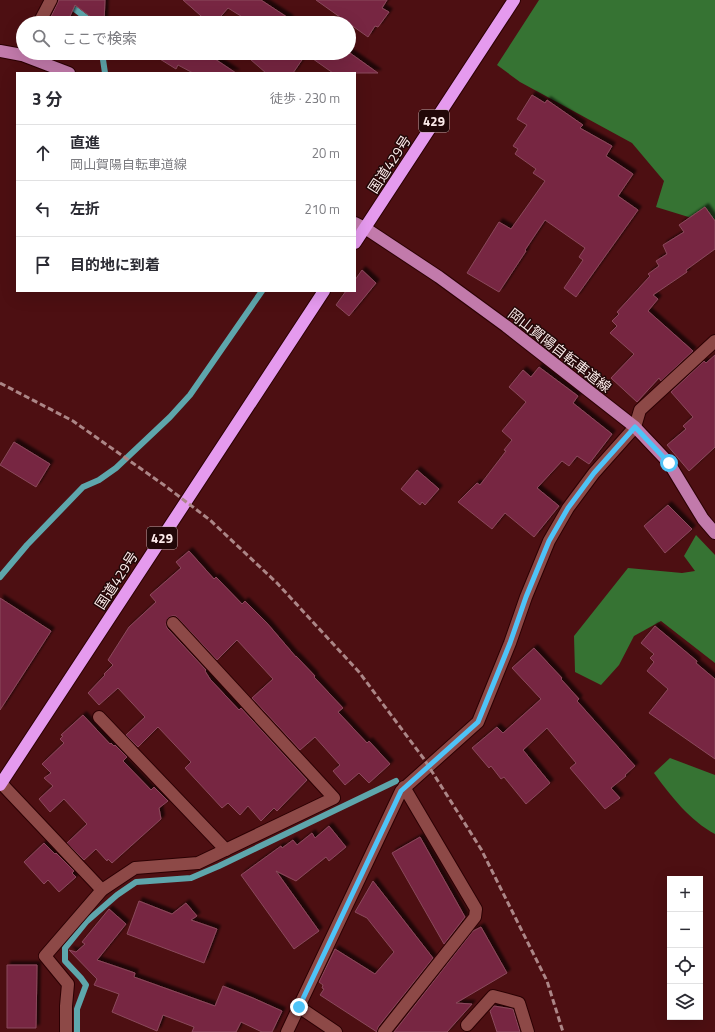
<!DOCTYPE html>
<html lang="ja">
<meta charset="utf-8">
<style>
body{margin:0;font-family:"Titillium Web","Noto Sans JP",sans-serif;background:#f2f2f3;color:#2b2b33}
.controls{position:absolute;right:12px;bottom:12px;display:grid;overflow:hidden;border-radius:0px;box-shadow:0 4px 16px #0002}
.controls button{width:36px;height:36px;display:grid;place-items:center;padding:0;border:0;border-bottom:1px solid #e1e1e2;background:#fff;color:#2b2b33;font:20px sans-serif}
.stop{position:absolute;width:12px;height:12px;margin:-9px;border:3px solid #4fc3f7;border-radius:50%;background:#fff}
.stop.end{background:#4fc3f7;border-color:#fff;box-shadow:0 1px 4px #0008}
.list{margin:0;padding:0;list-style:none}
h2{display:flex;justify-content:space-between;align-items:center;height:52px;margin:0;padding:0 16px;font-size:17px}
h2 small{font-size:13px;font-weight:400;color:#7c7c81}
.list li{display:grid;grid-template-columns:26px 1fr auto;gap:12px;align-items:center;box-sizing:border-box;height:56px;padding:0 16px;border-top:1px solid #e1e1e2}
.list b{display:block;font-size:15px;white-space:nowrap}
.list p{margin:0;font-size:13px;white-space:nowrap;color:#7c7c81}
.list em{font-size:13px;font-style:normal;color:#7c7c81}
.icon{flex:none;width:22px;height:22px;fill:none;stroke:currentColor;stroke-width:2;stroke-linecap:round;stroke-linejoin:round}
.map{position:relative;flex:none;width:715px;height:1032px;overflow:hidden}
.search{position:absolute;background:#fff;box-shadow:0 4px 16px #0002;left:16px;top:16px;width:340px;height:44px;display:flex;align-items:center;gap:10px;box-sizing:border-box;padding:0 14px;border-radius:22px;color:#7c7c81;font-size:15px}
.panel{position:absolute;background:#fff;box-shadow:0 4px 16px #0002;left:16px;top:72px;width:340px;height:220px;border-radius:0px}
.map>svg:first-child{display:block}
</style>
<div class="map">
<svg width="715" height="1032" viewBox="0 0 715 1032">
<defs>
<filter id="shadow"><feDropShadow dx="3.5" dy="-3.5" stdDeviation="1" flood-color="#0009"/></filter>
</defs>
<rect width="100%" height="100%" fill="#4d0f12"/>
<g fill="#367333">
<polygon points="539,0 715,0 715,227 695,219 656,207 664,181 632,143 520,82 497,65"/>
<polygon points="696,535 715,555 715,663 661,621 634,636 619,665 601,685 575,672 574,636 628,568 682,573 695,571 684,556"/>
<path d="M 670,758 L 715,775 L 715,834 C 690,821 670,795 654,773 Z"/>
</g>
<g fill="none" stroke-linecap="round" stroke-linejoin="round">
<g stroke="#5ea6ac" stroke-width="6">
<polyline points="63,0 93,23"/>
<polyline points="102,53 105,73"/>
<polyline points="0,577 27,545 83,487 99,480 116,468 170,417 190,395 262,291"/>
<polyline points="77,1032 77,1009 86,985 81,978 65,961 65,948 86,922 117,895 136,882 191,878 219,866 396,781"/>
</g>
</g>
<g fill="#772642" stroke="#8b495c" filter="url(#shadow)">
<polygon points="59,0 105,0 104,23 99,23 75,5 67,23 48,23"/>
<polygon points="183,0 261,0 290,19 287,23 252,23 228,8 215,23 209,23"/>
<polygon points="316,0 387,0 382,8 389,12 378,27 375,26 368,37"/>
<polygon points="155,53 206,53 236,73 193,73 178,65 176,69 155,56 157,54"/>
<polygon points="243,53 350,53 378,73 333,73 306,54 293,73 266,73"/>
<polygon points="532,95 545,103 547,100 583,125 580,128 612,146 606,156 633,174 618,196 638,210 576,297 564,288 583,260 579,257 585,248 545,220 525,250 526,251 499,292 467,273 499,222 511,229 545,181 533,173 536,169 515,154 518,149 513,146 527,125 517,119"/>
<polygon points="705,207 715,221 715,249 686,270 687,272 653,295 658,299 648,311 693,351 661,381 659,378 637,402 611,378 634,354 610,333 617,326 612,321 619,314 617,312 650,276 648,274 659,266 656,261 667,254 663,245 684,232 679,225"/>
<polygon points="362,270 376,283 349,316 336,305 346,291 355,291 355,280"/>
<polygon points="715,355 715,447 689,471 667,445 686,429 683,426 693,417 671,392 704,361 706,363"/>
<polygon points="539,367 578,396 573,403 612,434 589,464 577,456 569,466 562,461 537,488 559,506 534,537 505,513 492,529 458,502 477,483 480,485 506,451 504,450 512,440 502,431 526,402 509,387 523,370 531,377"/>
<polygon points="14,442 50,464 36,487 0,465"/>
<polygon points="417,470 439,489 425,505 422,502 420,505 401,489"/>
<polygon points="668,505 692,529 665,553 644,526"/>
<polygon points="189,551 214,579 216,577 242,604 245,601 267,623 296,657 296,656 315,676 314,677 343,708 338,712 367,743 369,741 390,764 369,783 359,773 345,785 333,771 340,765 315,737 300,750 252,698 273,679 237,640 217,660 176,616 172,616 168,618 166,624 167,628 206,670 205,671 210,679 239,710 241,708 307,780 277,811 274,808 261,821 248,806 240,815 228,803 222,808 185,768 191,762 158,727 138,747 126,735 145,717 118,688 99,705 88,693 105,675 104,674 113,665 108,660 129,627 156,602 150,595 181,568 176,562"/>
<polygon points="0,598 51,631 0,710"/>
<polygon points="655,626 697,661 696,663 715,679 715,759 649,713 668,689 647,671 654,662 650,658 654,654 641,643"/>
<polygon points="534,648 562,678 561,679 579,699 577,701 635,766 625,775 626,776 611,788 620,798 605,809 570,768 576,763 547,728 523,750 550,783 526,804 504,777 501,779 491,766 489,768 472,748 497,727 503,733 541,699 512,668"/>
<polygon points="83,715 110,744 111,743 114,746 115,745 127,757 123,761 151,790 154,787 168,801 159,808 161,819 112,863 108,859 107,861 96,849 84,860 67,843 87,824 64,799 50,812 39,799 53,786 44,778 51,773 42,764 64,743 60,739 63,736 61,735"/>
<polygon points="329,826 346,847 329,861 326,857 296,881 276,871 319,931 294,949 241,875 281,846 282,848 293,840 297,845 312,833 315,838"/>
<polygon points="420,837 465,917 444,944 392,853"/>
<polygon points="44,843 55,854 56,853 74,871 72,873 76,877 59,892 48,880 44,884 24,862"/>
<polygon points="373,881 433,958 378,1027 377,1032 320,995 324,989 322,988 323,985 319,982 335,949 375,974 394,952 367,918 355,912"/>
<polygon points="139,901 172,914 186,903 197,916 191,920 217,929 204,963 127,934"/>
<polygon points="109,909 126,924 97,960 135,973 134,977 215,1006 223,986 253,998 282,1011 272,1032 262,1032 241,1022 236,1032 192,1032 194,1027 163,1015 157,1031 112,1012 119,994 94,985 97,979 69,950 76,952 85,944 82,942"/>
<polygon points="481,927 507,973 456,1003 472,1004 447,1032 394,1032 473,931"/>
<polygon points="7,965 37,965 36,1028 7,1028"/>
<polygon points="494,1006 513,1009 520,1032 497,1032 490,1011"/>
</g>
<g fill="none" stroke-linecap="round" stroke-linejoin="round">
<defs>
<g id="minor">
<polyline points="39,23 51,0"/>
<polyline points="99,717 226,850"/>
<polyline points="1,783 102,890"/>
<polyline points="299,1007 336,1032"/>
<polyline points="467,1025 493,996 519,1003 528,1032"/>
<polyline points="66,1032 66,1006 68,984 45,956 102,890 135,868 198,863 334,798 173,623"/>
<polyline points="287,1032 401,791 478,722 510,643 526,597 549,541 568,508 594,473 635,427 640,410 715,341"/>
<polyline points="384,1032 475,917 476,909 404,787"/>
</g>
<g id="major">
<polyline points="0,51 22,55 69,73"/>
<polyline points="355,223 365,228 439,277 506,326 635,427 669,463 703,519 715,533"/>
</g>
<g id="highway">
<polyline points="355,243 514,0"/>
<polyline points="0,785 324,291"/>
</g>
</defs>
<use href="#minor" stroke="#2b0003" stroke-width="14"/>
<use href="#major" stroke="#2b0003" stroke-width="14"/>
<use href="#highway" stroke="#2b0003" stroke-width="14"/>
<use href="#minor" stroke="#8d4947" stroke-width="12"/>
<use href="#major" stroke="#c27aab" stroke-width="12"/>
<use href="#highway" stroke="#e59aee" stroke-width="12"/>
<polyline stroke="#ac8687" stroke-width="3" stroke-dasharray="6 3" stroke-linecap="butt" points="0,383 73,421 164,485 210,520 277,583 359,672 424,759 481,849 547,981 563,1032"/>
</g>
<g fill="none" stroke-linecap="round" stroke-linejoin="round">
<polyline stroke="#4fc3f7" stroke-width="5" points="299,1007 401,791 478,722 510,643 526,597 549,541 568,508 594,473 635,427 669,463"/>
</g>
<g text-anchor="middle" dominant-baseline="central" stroke-width="3" stroke-linejoin="round" paint-order="stroke">
<g fill="#220808" stroke="#bba7a6" stroke-width="1">
<rect x="419" y="110" width="30" height="22" rx="3"/>
<rect x="147" y="527" width="30" height="22" rx="3"/>
</g>
<g font-size="13" font-weight="bold" fill="#fcebea">
<text x="434" y="121">429</text>
<text x="162" y="538">429</text>
</g>
<g font-size="14" fill="#fcebea" stroke="#220808">
<text transform="translate(389 164) rotate(-57)">国道429号</text>
<text transform="translate(560 350) rotate(38)">岡山賀陽自転車道線</text>
<text transform="translate(116 580) rotate(-57)">国道429号</text>
</g>
</g>
</svg>
<div class="controls">
<button>+</button>
<button>−</button>
<button><svg class="icon" aria-label="locate" viewBox="0 0 24 24"><circle cx="12" cy="12" r="6"/><path d="M12 2v4M12 18v4M2 12h4M18 12h4"/></svg></button>
<button><svg class="icon" aria-label="layers" viewBox="0 0 24 24"><path d="M12 4l9 5-9 5-9-5zM3 14l9 5 9-5"/></svg></button>
</div>
<div class="stop" style="left:669px;top:463px"></div>
<div class="stop end" style="left:299px;top:1007px"></div>
<div class="search"><svg class="icon" aria-label="search" viewBox="0 0 24 24"><circle cx="10" cy="10" r="6"/><path d="M15 15l6 6"/></svg>ここで検索</div>
<section class="panel">
<h2>3 分<small>徒歩 · 230 m</small></h2>
<ul class="list">
<li><svg class="icon" aria-label="ahead" viewBox="0 0 24 24"><path d="M12 20V5M6 11l6-6 6 6"/></svg><div><b>直進</b><p>岡山賀陽自転車道線</p></div><em>20 m</em></li>
<li><svg class="icon" aria-label="left" viewBox="0 0 24 24"><path d="M17 20v-9H6M10 6l-5 5 5 5"/></svg><div><b>左折</b></div><em>210 m</em></li>
<li><svg class="icon" aria-label="arrive" viewBox="0 0 24 24"><path d="M6 21V4h12l-3 4 3 4H6"/></svg><div><b>目的地に到着</b></div></li>
</ul>
</section>
</div>
